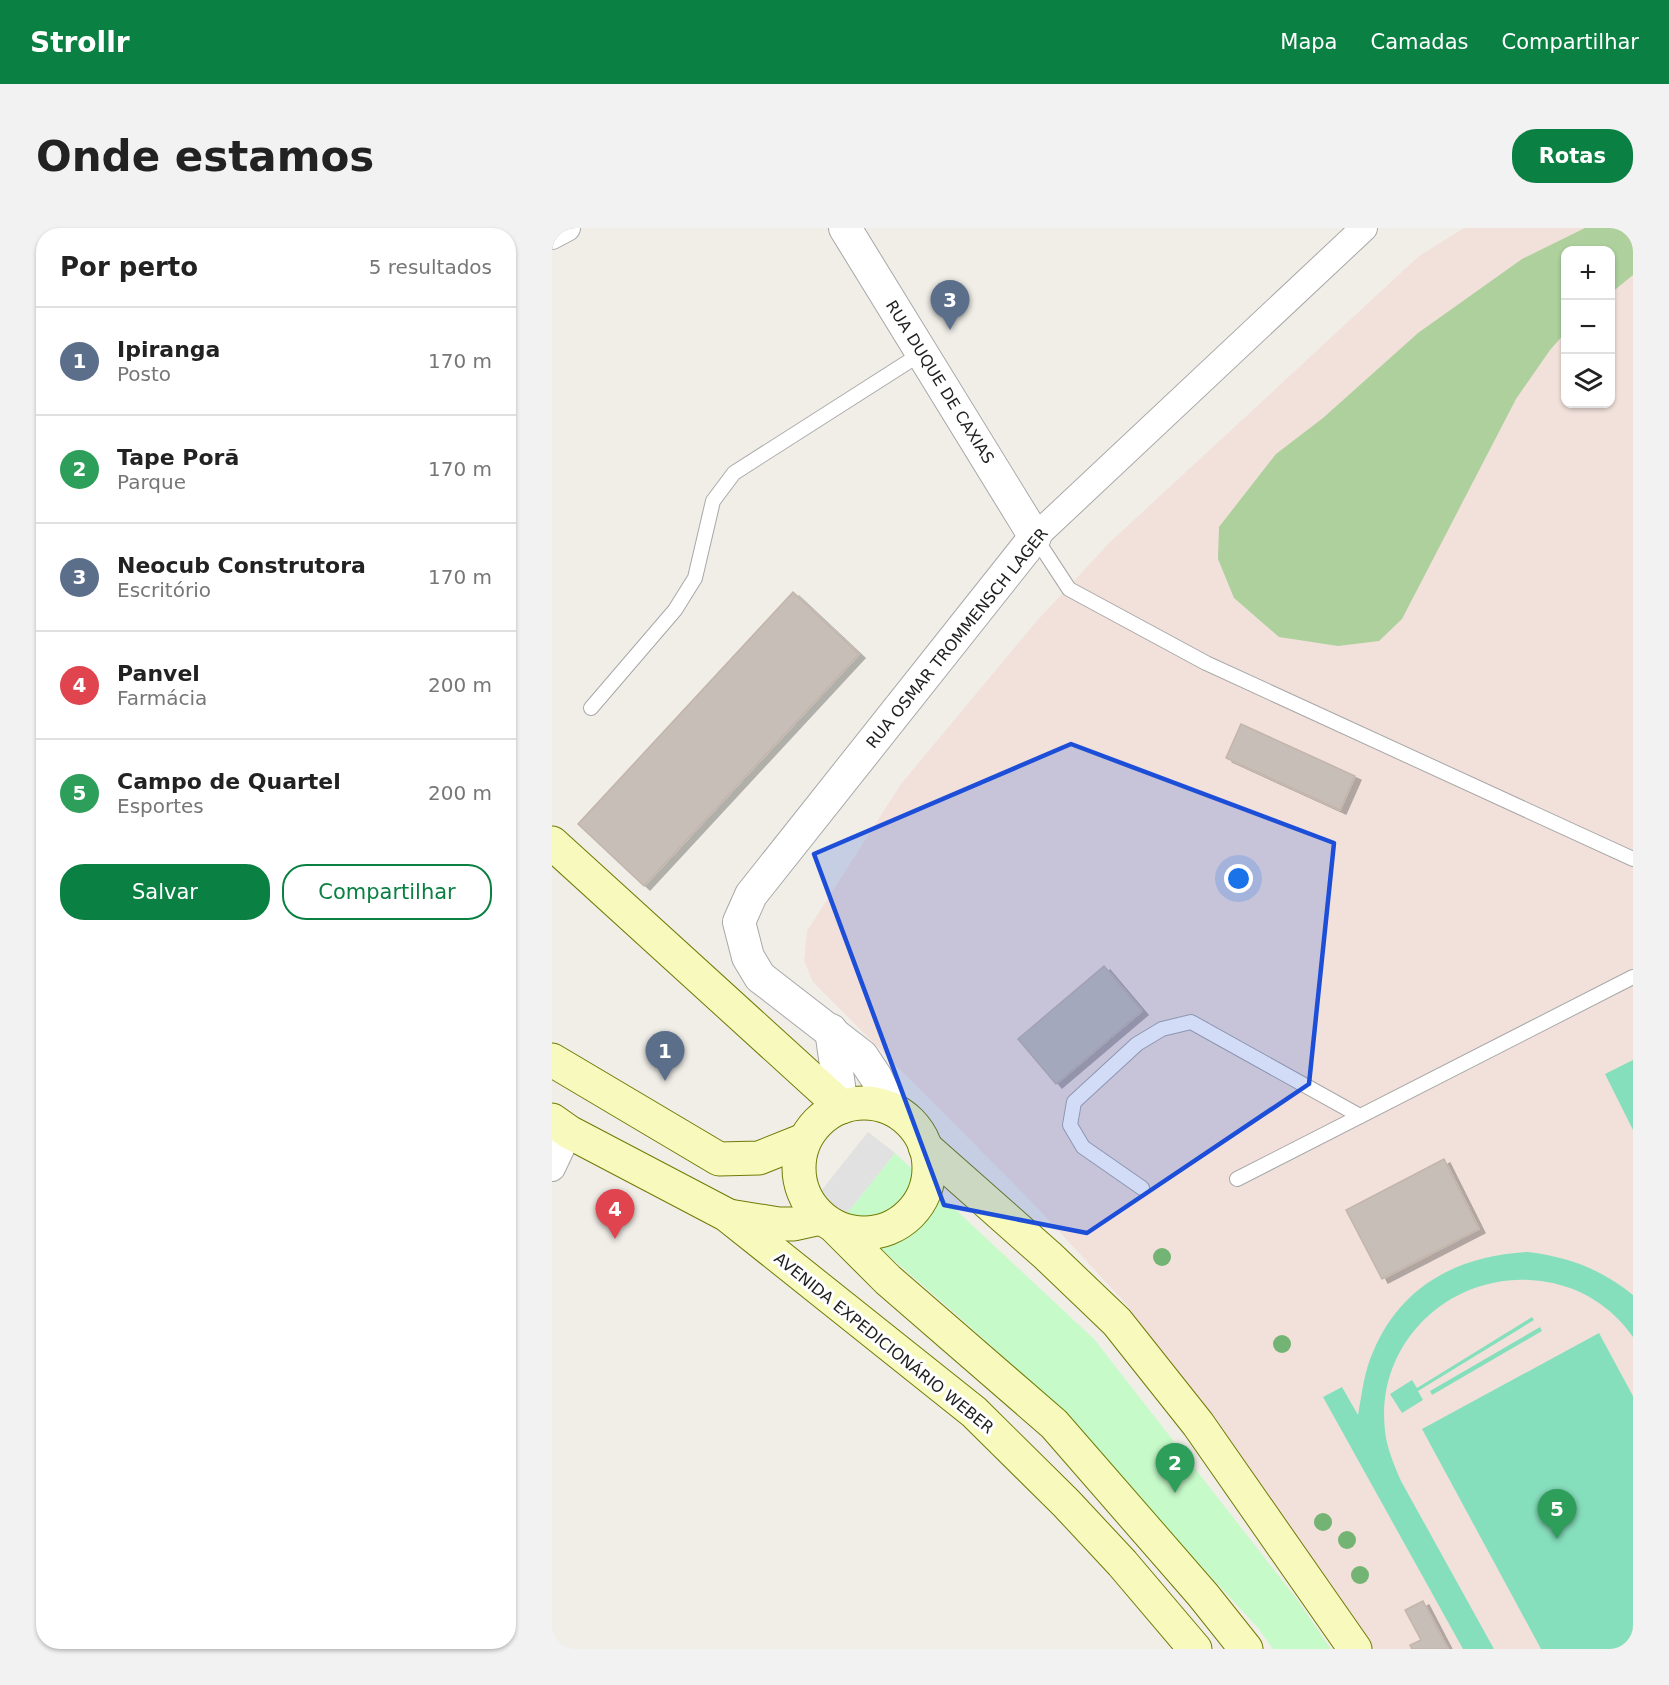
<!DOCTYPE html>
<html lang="pt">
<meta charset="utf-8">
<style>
body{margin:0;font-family:"DejaVu Sans",sans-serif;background:#f2f2f2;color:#222}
.controls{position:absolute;right:18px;top:18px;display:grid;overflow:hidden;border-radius:12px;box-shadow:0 2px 4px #0004}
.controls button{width:54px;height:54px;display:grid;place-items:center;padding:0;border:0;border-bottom:2px solid #e0e0e0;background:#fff;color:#222;font:30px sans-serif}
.you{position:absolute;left:687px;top:651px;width:21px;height:21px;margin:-15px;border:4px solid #fff;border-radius:50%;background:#1a73e8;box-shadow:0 0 0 9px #1a73e833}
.badge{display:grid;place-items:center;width:39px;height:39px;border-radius:50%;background:#0b8043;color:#fff;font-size:20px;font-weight:700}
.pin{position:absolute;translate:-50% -50px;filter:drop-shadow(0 2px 3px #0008)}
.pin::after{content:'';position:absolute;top:32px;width:21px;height:18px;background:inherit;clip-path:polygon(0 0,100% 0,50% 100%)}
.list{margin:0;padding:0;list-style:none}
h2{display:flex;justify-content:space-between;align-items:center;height:78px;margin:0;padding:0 24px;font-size:26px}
h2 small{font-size:20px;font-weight:400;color:#767676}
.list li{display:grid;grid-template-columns:39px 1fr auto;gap:18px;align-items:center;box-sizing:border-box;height:108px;padding:0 24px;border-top:2px solid #e0e0e0}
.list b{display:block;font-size:22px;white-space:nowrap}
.list p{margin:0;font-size:20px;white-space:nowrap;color:#767676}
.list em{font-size:20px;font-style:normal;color:#767676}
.actions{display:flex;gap:12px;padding:18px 24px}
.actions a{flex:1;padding:14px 0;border:2px solid #0b8043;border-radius:24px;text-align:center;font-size:21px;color:#0b8043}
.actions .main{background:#0b8043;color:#fff}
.icon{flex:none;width:33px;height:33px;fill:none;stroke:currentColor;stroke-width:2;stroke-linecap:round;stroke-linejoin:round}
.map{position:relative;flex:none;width:1081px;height:1421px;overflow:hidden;border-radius:24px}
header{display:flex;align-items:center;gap:36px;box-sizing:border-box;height:84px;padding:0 30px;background:#0b8043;color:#fff}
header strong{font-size:28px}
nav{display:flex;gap:33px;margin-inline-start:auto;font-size:21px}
.intro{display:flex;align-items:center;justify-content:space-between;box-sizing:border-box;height:144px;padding:0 36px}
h1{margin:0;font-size:42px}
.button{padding:15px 27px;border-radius:24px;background:#0b8043;color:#fff;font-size:21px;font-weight:700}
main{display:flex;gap:36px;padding:0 36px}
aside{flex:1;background:#fff;border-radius:24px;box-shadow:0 2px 4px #0004}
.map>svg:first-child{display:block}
</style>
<header>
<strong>Strollr</strong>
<nav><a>Mapa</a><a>Camadas</a><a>Compartilhar</a></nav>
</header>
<div class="intro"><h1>Onde estamos</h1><a class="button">Rotas</a></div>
<main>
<aside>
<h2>Por perto<small>5 resultados</small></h2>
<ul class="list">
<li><span class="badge" style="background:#5c6f8a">1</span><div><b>Ipiranga</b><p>Posto</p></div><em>170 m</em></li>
<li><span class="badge" style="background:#2e9e5b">2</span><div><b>Tape Porã</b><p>Parque</p></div><em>170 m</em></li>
<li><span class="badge" style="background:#5c6f8a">3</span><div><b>Neocub Construtora</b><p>Escritório</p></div><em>170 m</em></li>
<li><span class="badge" style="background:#e0444e">4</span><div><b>Panvel</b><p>Farmácia</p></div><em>200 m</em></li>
<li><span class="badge" style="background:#2e9e5b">5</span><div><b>Campo de Quartel</b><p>Esportes</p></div><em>200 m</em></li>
</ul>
<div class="actions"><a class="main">Salvar</a><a>Compartilhar</a></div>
</aside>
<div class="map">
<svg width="1081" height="1421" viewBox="0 0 1081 1421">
<defs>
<filter id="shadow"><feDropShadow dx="6" dy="4" stdDeviation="0" flood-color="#0004"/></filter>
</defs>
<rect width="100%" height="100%" fill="#f1eee8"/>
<path fill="#f2e1db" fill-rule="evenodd" d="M 912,0 L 1081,0 L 1081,1421 L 818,1421 L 668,1202 L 574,1076 L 477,971 L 261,754 L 252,733 L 255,703 L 349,556 L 483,395 L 556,316 L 867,28 ZM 1014,22 L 1058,22 L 1058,176 L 1014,176 Z"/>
<polygon fill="#add09d" points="1033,0 1081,0 1081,47 1059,65 1058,22 1014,22 1013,105 998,122 964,171 850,391 827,413 786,418 727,409 682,370 666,331 667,299 724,226 771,190 866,105 970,31"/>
<polygon fill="#c6fac9" points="343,925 542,1111 744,1370 779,1421 721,1421 706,1400 487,1161 406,1088 292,989"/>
<g fill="#86dfbc">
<polygon points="1081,832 1081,902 1053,846"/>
<path d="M 976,1024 C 1017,1029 1049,1041 1081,1067 L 1081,1109 C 1066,1087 1043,1069 1018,1060 C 919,1025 817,1105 834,1210 C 837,1225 843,1239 849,1253 L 942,1421 L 911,1421 L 771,1169 L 790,1159 L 806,1187 C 810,1165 812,1144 821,1124 C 849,1057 906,1028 976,1024 Z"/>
<polygon points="980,1089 982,1092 866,1163 871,1172 850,1185 838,1166 860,1152 865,1160"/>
<polygon points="988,1099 990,1103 880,1167 878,1163"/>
<polygon points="1047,1105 1081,1168 1081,1421 989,1421 870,1201"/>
</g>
<polygon fill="#e1e1e1" points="316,904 343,925 292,989 265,968"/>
<g fill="#c6beb7" stroke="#c3b5aa" stroke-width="1.5" filter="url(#shadow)">
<polygon points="241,364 307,426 92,658 26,596"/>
<polygon points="689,496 803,548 788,582 674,530"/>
<polygon points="552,738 590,783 504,856 466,811"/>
<polygon points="892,931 927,1001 830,1051 794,982"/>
<polygon points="871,1373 896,1421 860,1421 858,1417 869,1412 853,1382"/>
</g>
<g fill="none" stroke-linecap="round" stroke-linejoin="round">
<defs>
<g id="service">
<polyline points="483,309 517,361 654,435 1081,631"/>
<polyline points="39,480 123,382 143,350 161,273 182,245 370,125"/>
<polyline points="685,951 1081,749"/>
<polyline points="590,960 531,919 518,897 522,874 585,816 610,801 639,794 808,888"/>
</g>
<g id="minor">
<polyline points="0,8 15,0"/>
<polyline points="483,309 812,0"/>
<polyline points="0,940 17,904"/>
</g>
<g id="tertiary">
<polyline points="293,0 483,309 199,667 187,694 196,729 208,749 310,828 324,849 339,881"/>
<polyline points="279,802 290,879"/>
</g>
<g id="secondary">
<polyline points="0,615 290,879"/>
<polyline points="0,832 167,931 207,930 252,912"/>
<circle cx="312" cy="940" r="65"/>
<polyline points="0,892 17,904 175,987 422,1184 514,1275 570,1335 643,1421"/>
<polyline points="373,919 496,1028 565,1094 646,1196 803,1421"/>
<polyline points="177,988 227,996 242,996 269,990"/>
<polyline points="284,1000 336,1052 502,1196 651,1367 694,1421"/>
</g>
</defs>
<use href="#service" stroke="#a8a8a8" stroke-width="16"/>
<use href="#minor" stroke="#a8a8a8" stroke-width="28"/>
<use href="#tertiary" stroke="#a8a8a8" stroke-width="34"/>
<use href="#secondary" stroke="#707b05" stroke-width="35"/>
<use href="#service" stroke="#fff" stroke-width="14"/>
<use href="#minor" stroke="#fff" stroke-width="26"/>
<use href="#tertiary" stroke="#fff" stroke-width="32"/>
<use href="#secondary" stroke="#f8fabd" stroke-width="33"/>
</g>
<g fill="#73b373">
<circle cx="610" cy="1029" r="9"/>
<circle cx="730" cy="1116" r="9"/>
<circle cx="771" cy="1294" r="9"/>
<circle cx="795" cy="1312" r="9"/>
<circle cx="808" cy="1347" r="9"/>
</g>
<path fill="#1d4ed8" fill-opacity="0.2" stroke="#1d4ed8" stroke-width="4.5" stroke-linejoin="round" d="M 519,516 L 782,615 L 757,856 L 535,1005 L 392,977 L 262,626 Z"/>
<g text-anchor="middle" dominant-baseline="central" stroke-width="6" stroke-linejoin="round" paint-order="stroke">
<g font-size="16" fill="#212121" stroke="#fff">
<text transform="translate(388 154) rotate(58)">RUA DUQUE DE CAXIAS</text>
<text transform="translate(405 410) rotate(-51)">RUA OSMAR TROMMENSCH LAGER</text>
<text transform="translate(332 1115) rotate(39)">AVENIDA EXPEDICIONÁRIO WEBER</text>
</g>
</g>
</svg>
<div class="controls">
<button>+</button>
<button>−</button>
<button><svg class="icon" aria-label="layers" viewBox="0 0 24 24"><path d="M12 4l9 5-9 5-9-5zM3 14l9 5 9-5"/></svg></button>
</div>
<div class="you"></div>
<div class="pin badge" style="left:113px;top:853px;background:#5c6f8a">1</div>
<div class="pin badge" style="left:623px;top:1265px;background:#2e9e5b">2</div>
<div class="pin badge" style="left:398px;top:102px;background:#5c6f8a">3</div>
<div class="pin badge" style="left:63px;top:1011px;background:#e0444e">4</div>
<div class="pin badge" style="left:1005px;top:1311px;background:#2e9e5b">5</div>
</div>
</main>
